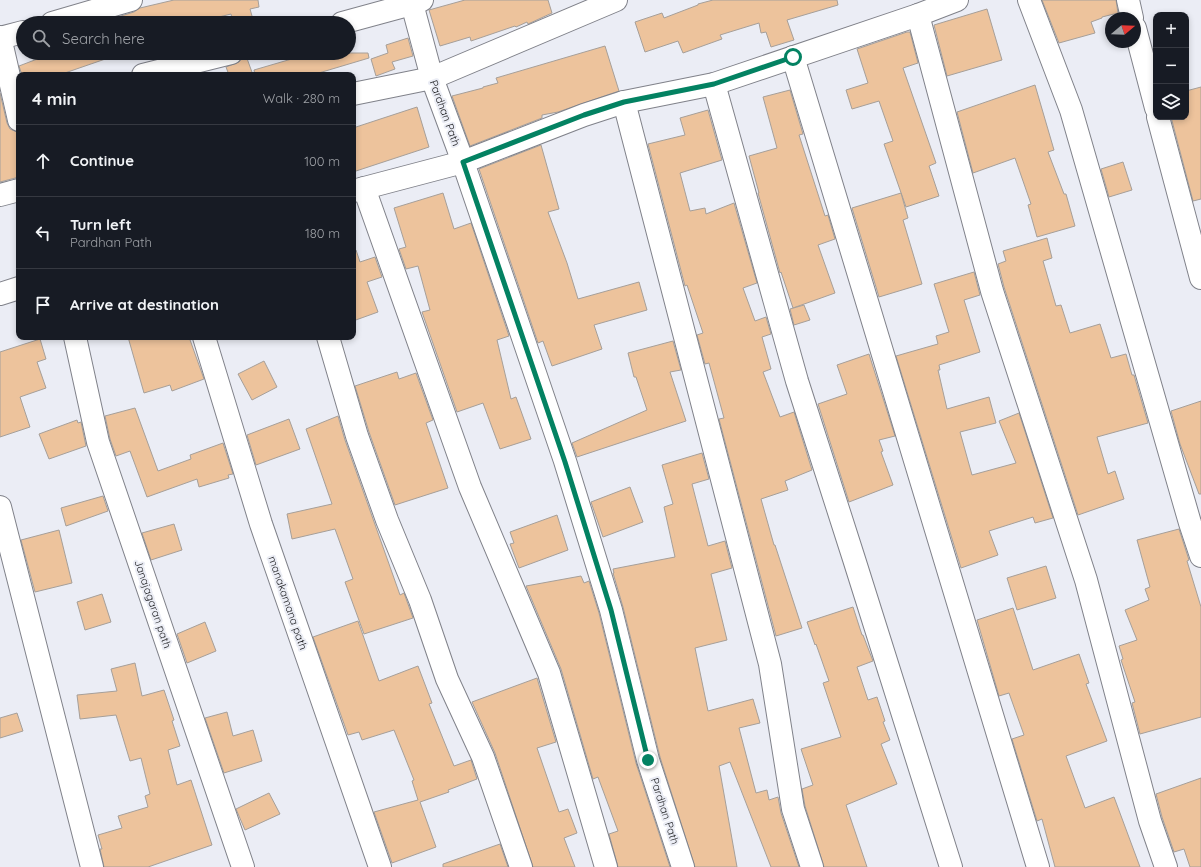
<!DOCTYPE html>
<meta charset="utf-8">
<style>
body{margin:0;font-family:Quicksand,sans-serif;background:#20242c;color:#f1f3f6}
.controls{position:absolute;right:12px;top:12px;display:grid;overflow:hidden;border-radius:8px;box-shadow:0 2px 6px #0003}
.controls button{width:36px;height:36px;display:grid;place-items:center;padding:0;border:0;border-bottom:1px solid #363941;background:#171b24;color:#f1f3f6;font:20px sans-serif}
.compass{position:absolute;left:1105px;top:12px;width:36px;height:36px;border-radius:50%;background:#171b24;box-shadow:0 2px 6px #0003;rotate:71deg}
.stop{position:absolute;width:12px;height:12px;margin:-9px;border:3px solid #038262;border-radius:50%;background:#fff}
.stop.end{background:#038262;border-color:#fff;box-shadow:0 1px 4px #0008}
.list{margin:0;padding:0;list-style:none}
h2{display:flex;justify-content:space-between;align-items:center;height:52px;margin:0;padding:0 16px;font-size:17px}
h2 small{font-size:13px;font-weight:400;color:#9ea1a6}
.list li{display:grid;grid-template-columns:26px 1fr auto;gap:12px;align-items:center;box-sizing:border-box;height:72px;padding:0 16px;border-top:1px solid #363941}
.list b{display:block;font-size:15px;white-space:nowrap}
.list p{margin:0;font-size:13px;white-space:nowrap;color:#9ea1a6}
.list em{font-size:13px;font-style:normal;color:#9ea1a6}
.icon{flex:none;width:22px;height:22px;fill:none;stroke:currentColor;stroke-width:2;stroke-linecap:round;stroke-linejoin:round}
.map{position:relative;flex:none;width:1201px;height:867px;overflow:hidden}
.search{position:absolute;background:#171b24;box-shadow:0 2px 6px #0003;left:16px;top:16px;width:340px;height:44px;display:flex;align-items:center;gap:10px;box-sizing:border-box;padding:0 14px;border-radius:22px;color:#9ea1a6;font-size:15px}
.panel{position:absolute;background:#171b24;box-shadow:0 2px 6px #0003;left:16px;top:72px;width:340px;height:268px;border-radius:8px}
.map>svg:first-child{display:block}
</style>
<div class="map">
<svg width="1201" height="867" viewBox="0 0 1201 867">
<rect width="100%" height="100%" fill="#ebedf5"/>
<g fill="#edc39c" stroke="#a69f99">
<polygon points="174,0 258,0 259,7 250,9 254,23 233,23 231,14 195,23 109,23 108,20 134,12 140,8"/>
<polygon points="465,0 548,0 552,13 528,24 527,22 516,27 515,26 471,41 470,37 440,46 429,10"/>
<polygon points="713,0 837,0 838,5 787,20 794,40 771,47 766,32 761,33 759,23 720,35 722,39 683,53 678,41 645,52 635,22 662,13 664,18 698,5 698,4"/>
<polygon points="1042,0 1116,0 1118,13 1102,17 1102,18 1091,22 1095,33 1059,43"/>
<polygon points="987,9 1002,60 947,76 934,25"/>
<polygon points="907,32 910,32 918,63 903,68 936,163 929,166 939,196 906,207 884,144 893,141 879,101 852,109 846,90 868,83 857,49"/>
<polygon points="408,38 413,56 392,62 395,69 376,76 371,59 388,53 386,45"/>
<polygon points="605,46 619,91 558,112 542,115 542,118 470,146 452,96 483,88 483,87 498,83 496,78"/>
<polygon points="53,53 113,53 114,56 59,75 22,75 19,66"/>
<polygon points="243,53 245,53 253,75 229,75 226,67 239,62 243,57"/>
<polygon points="294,53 368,53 369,58 312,75 255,75 254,70 295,58"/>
<polygon points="1035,85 1054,150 1048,152 1064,194 1066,194 1075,226 1037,237 1028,205 1031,204 1015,158 973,173 957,112"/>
<polygon points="1201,87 1201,199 1193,201 1171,117 1186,117 1186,91"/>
<polygon points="790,90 803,134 799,135 825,216 828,215 835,239 818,245 835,293 793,308 781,272 780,273 758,193 759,193 749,156 777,148 763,97"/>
<polygon points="0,93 7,123 10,129 17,132 19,138 19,177 0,182"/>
<polygon points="417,107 429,147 353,172 353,128"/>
<polygon points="708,110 722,160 680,173 690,211 705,208 706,214 734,203 757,283 743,288 755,321 766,317 771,334 762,337 771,369 763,372 780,417 794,412 812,470 785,481 788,490 761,499 774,545 775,545 802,628 776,636 719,419 724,418 709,363 705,364 697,335 703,333 687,285 685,286 648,144 685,135 680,118"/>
<polygon points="541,145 559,209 548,212 567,263 578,299 639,282 647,310 594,325 602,349 552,366 543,341 538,343 479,169"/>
<polygon points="1123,162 1132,190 1109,197 1101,169"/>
<polygon points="443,193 454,229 471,223 509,336 497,340 511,399 516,397 531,439 500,449 483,403 457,412 422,312 430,310 418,266 406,269 399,249 406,247 394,208"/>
<polygon points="901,193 908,218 903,220 922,284 879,297 852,208"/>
<polygon points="1047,238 1052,258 1043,261 1056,306 1061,305 1070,333 1100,324 1111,358 1126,354 1132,375 1134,375 1148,423 1097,437 1108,474 1115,471 1124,499 1078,515 1004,287 998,264 1006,261 1003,251"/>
<polygon points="353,250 356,250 360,262 375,257 382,277 367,282 378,312 353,321"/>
<polygon points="974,272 980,295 964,300 980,352 939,365 940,370 938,370 947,409 989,397 996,423 960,432 972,475 1016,463 999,421 1019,413 1053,518 1035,523 1033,517 989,531 998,555 961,568 896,356 938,344 936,336 949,332 934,284"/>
<polygon points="804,305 810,320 794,325 790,309"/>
<polygon points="128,337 189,337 204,379 172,391 170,385 144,393"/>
<polygon points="40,339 46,359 37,362 46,388 20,397 30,427 0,437 0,352"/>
<polygon points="673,341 681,370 670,372 686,421 577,457 572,443 647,410 636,377 634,377 628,353"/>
<polygon points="869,354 895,436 879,440 883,451 881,452 893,485 849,502 818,404 847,394 837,365"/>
<polygon points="264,361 277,387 252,400 238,374"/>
<polygon points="397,372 399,379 416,373 433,420 426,423 448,488 395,505 369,432 355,386"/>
<polygon points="1201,401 1201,494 1199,494 1180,444 1171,411"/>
<polygon points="135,408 158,471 191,459 190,455 223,443 233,474 228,475 229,478 199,487 197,479 147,497 130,451 116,456 110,439 105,416"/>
<polygon points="338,416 345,440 400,595 404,593 413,618 364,634 345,582 353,579 335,529 292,539 287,514 332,504 306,429"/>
<polygon points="289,419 300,449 256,465 247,435"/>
<polygon points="77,420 78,423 81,422 86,446 49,459 39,434"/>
<polygon points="702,453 709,479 692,484 708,546 725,541 732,568 711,574 727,640 695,648 708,711 753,699 760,723 739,728 756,793 767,790 769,800 778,797 781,813 799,867 771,867 730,762 719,766 737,867 695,867 660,757 623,607 613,573 614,573 613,569 675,557 664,507 673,504 662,465"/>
<polygon points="630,487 643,522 603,537 591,502"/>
<polygon points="103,496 108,511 66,526 61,508"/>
<polygon points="557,515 568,550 519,568 510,544 514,543 510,532"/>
<polygon points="174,524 182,550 151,560 142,533"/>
<polygon points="1179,529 1189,560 1187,561 1201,607 1201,717 1140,734 1132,703 1135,702 1121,660 1123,659 1119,646 1137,640 1125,610 1149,600 1145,589 1150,587 1137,540"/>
<polygon points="59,530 72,583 35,592 21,540"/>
<polygon points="1046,566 1056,598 1017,610 1007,578"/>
<polygon points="581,576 584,583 589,581 599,613 636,763 670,867 618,867 609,834 618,831 598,777 593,779 561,669 526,586"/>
<polygon points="102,594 111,622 85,630 77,602"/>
<polygon points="853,607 862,635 863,635 873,661 857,667 868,700 877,697 885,721 883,722 890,740 881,744 897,784 846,805 867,867 824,867 805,806 802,789 813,785 801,749 841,737 823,683 829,681 816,644 815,645 807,622"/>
<polygon points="1013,608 1033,670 1079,654 1089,683 1086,684 1107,741 1066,756 1085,808 1114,797 1140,867 1055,867 1042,819 1037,821 1012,739 1024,735 1009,693 999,696 977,620"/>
<polygon points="358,621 379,681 418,666 432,703 429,704 454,766 471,760 477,779 448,790 449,792 420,802 436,847 392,863 374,812 418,800 412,781 414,780 394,730 362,740 359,732 348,735 313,637"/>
<polygon points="205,622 216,651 187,663 177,634"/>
<polygon points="135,663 142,696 164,690 174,720 172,721 180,746 168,750 177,785 191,780 212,845 148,867 104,867 100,849 102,849 98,835 122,828 118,816 148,807 145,796 150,794 141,758 130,761 116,715 80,719 77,695 117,691 111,669"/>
<polygon points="537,678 556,742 537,748 559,812 568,809 577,833 564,838 575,867 533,867 495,753 472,702"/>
<polygon points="227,712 233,736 253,730 262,761 224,773 205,718"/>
<polygon points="17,713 23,731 0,738 0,718"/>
<polygon points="1201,778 1201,867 1190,867 1184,849 1174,852 1162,817 1156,794"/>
<polygon points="269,793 280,814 245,830 236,809"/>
<polygon points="500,844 508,867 443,867 443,864"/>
</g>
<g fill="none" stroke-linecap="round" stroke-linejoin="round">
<defs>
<g id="minor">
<polyline points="411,0 432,78 463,162 565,461 611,610 648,760 683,867"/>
<polyline points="1029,0 1071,110 1190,523 1201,556"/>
<polyline points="1128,0 1132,18"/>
<polyline points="918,15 992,291 1086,580 1150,821 1166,867"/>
<polyline points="52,23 131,0"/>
<polyline points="342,23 412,4 422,0"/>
<polyline points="1135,28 1156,108"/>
<polyline points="0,37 19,120"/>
<polyline points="0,38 23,32"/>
<polyline points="793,57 1038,867"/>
<polyline points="143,75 231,53"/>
<polyline points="714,84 797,381 854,559 951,867"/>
<polyline points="353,94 432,78 616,0"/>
<polyline points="624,102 770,664 793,809 812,867"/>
<polyline points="1158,117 1201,278"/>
<polyline points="364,188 470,487 549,673 606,867"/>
<polyline points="353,191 463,162 584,115 624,102 714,84 918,15 957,0"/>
<polyline points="0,195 19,190"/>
<polyline points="0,294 19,288"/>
<polyline points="75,337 98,442 243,867"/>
<polyline points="204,337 261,524 380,867"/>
<polyline points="328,337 357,436 387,520 420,600 447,679 483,757 521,867"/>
<polyline points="0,507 92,867"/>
</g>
</defs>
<use href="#minor" stroke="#80828a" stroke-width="24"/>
<use href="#minor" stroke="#fff" stroke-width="22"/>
</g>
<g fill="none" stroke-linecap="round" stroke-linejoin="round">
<polyline stroke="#038262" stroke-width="5" points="648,760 611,610 565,462 463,162 584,115 624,102 714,84 793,57"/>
</g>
<g text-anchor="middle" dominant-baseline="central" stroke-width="4" stroke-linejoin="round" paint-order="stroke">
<g font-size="11" fill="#242528" stroke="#ebedf5">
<text transform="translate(445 113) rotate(70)">Pardhan Path</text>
<text transform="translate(288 603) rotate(71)">manakamana path</text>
<text transform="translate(153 604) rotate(71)">Janajagaran path</text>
<text transform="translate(665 811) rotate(72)">Pardhan Path</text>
</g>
</g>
</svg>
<div class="controls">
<button>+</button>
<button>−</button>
<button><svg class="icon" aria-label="layers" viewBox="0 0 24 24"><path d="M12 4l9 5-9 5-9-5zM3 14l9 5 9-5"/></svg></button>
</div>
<svg class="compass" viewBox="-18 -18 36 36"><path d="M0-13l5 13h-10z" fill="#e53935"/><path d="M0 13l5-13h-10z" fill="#9ea1a6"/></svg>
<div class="stop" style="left:793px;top:57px"></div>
<div class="stop end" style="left:648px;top:760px"></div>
<div class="search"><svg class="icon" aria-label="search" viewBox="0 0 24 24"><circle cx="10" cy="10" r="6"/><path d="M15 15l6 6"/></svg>Search here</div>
<section class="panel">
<h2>4 min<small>Walk · 280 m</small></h2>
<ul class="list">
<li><svg class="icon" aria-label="ahead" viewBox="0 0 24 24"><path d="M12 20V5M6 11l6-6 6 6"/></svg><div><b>Continue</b></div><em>100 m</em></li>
<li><svg class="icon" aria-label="left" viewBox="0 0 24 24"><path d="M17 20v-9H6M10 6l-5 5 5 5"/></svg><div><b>Turn left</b><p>Pardhan Path</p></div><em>180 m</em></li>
<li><svg class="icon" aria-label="arrive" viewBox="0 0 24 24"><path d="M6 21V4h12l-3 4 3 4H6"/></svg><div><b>Arrive at destination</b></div></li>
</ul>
</section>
</div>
